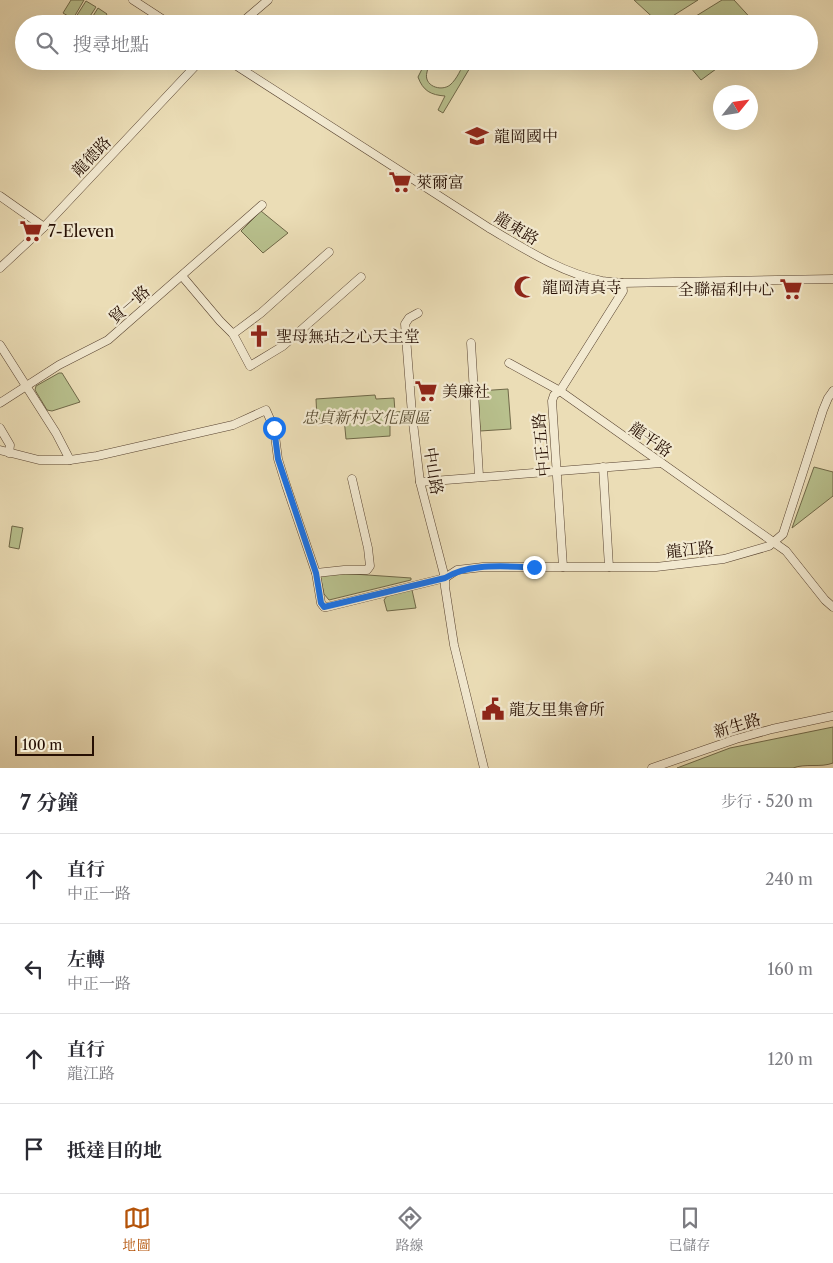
<!DOCTYPE html>
<html lang="zh-TW">
<meta charset="utf-8">
<style>
body{margin:0;font-family:"Libre Caslon Text","Noto Serif TC",serif;background:#f2f2f3;color:#2b2b33}
.compass{position:absolute;left:713px;top:85px;width:45px;height:45px;border-radius:50%;background:#fff;box-shadow:0 5px 20px #0002;rotate:60deg}
.scale{position:absolute;left:15px;bottom:12px;width:79px;box-sizing:border-box;padding-left:5px;border:2px solid #260f03;border-top:0;font-size:14px;line-height:18px;white-space:nowrap;color:#260f03;-webkit-text-stroke:4px #f2e9d0;paint-order:stroke}
.stop{position:absolute;width:15px;height:15px;margin:-11px;border:4px solid #1a73e8;border-radius:50%;background:#fff}
.stop.end{background:#1a73e8;border-color:#fff;box-shadow:0 1px 5px #0008}
.list{margin:0;padding:0;list-style:none}
h2{display:flex;justify-content:space-between;align-items:center;height:65px;margin:0;padding:0 20px;font-size:21px}
h2 small{font-size:16px;font-weight:400;color:#7c7c81}
.list li{display:grid;grid-template-columns:32px 1fr auto;gap:15px;align-items:center;box-sizing:border-box;height:90px;padding:0 20px;border-top:1px solid #e1e1e2}
.list b{display:block;font-size:19px;white-space:nowrap}
.list p{margin:0;font-size:16px;white-space:nowrap;color:#7c7c81}
.list em{font-size:16px;font-style:normal;color:#7c7c81}
.icon{flex:none;width:28px;height:28px;fill:none;stroke:currentColor;stroke-width:2;stroke-linecap:round;stroke-linejoin:round}
.map{position:relative;flex:none;width:833px;height:768px;overflow:hidden}
.search{position:absolute;background:#fff;box-shadow:0 5px 20px #0002;left:15px;right:15px;top:15px;height:55px;display:flex;align-items:center;gap:12px;box-sizing:border-box;padding:0 18px;border-radius:28px;color:#7c7c81;font-size:19px}
.sheet{height:425px;background:#fff}
nav{display:flex;justify-content:space-around;align-items:center;box-sizing:border-box;height:70px;border-top:1px solid #e1e1e2;background:#fff;font-size:14px;color:#7c7c81}
nav a{display:grid;justify-items:center;gap:2px}
nav .on{color:#b45309}
.map>svg:first-child{display:block}
</style>
<div class="map">
<svg width="833" height="768" viewBox="0 0 833 768">
<rect width="100%" height="100%" fill="#ebddb6"/>
<filter id="stains"><feTurbulence type="fractalNoise" baseFrequency=".004" numOctaves="4"/><feColorMatrix values="0 0 0 0 .2 0 0 0 0 .09 0 0 0 0 .02 0 0 0 .5 -.17"/></filter>
<radialGradient id="worn" r=".72"><stop offset=".6" stop-color="#630" stop-opacity="0"/><stop offset="1" stop-color="#630" stop-opacity=".3"/></radialGradient>
<g fill="#b8c08d" stroke="#6f6848">
<polygon points="71,0 84,0 73,19 63,13"/>
<polygon points="634,0 698,0 660,24"/>
<polygon points="722,0 734,0 756,24 683,24"/>
<polygon points="86,1 96,7 85,24 80,24 74,20"/>
<polygon points="98,8 107,14 101,24 88,24"/>
<path d="M 426,61 L 432,61 C 431,64 427,68 427,72 C 423,86 441,92 450,85 C 457,79 461,69 465,61 L 474,61 L 443,113 L 438,110 L 445,96 C 431,95 423,91 418,77 Z"/>
<polygon points="685,61 727,61 701,80"/>
<polygon points="261,211 288,233 263,253 241,231"/>
<polygon points="59,373 62,373 80,402 52,411 47,410 35,390 36,386"/>
<polygon points="508,389 511,429 480,431 478,391"/>
<polygon points="375,395 376,399 394,398 395,412 410,411 411,417 390,419 390,436 346,439 344,418 317,419 316,399"/>
<polygon points="814,467 833,472 833,496 792,528"/>
<polygon points="12,526 23,528 19,549 9,547"/>
<polygon points="324,572 411,578 411,580 329,600 324,594 320,575"/>
<polygon points="408,590 412,590 416,608 387,611 384,600 387,596"/>
<path d="M 833,727 L 833,763 C 820,768 806,763 793,768 L 677,768 L 730,748 Z"/>
</g>
<g fill="none" stroke-linecap="round" stroke-linejoin="round">
<defs>
<g id="minor">
<polyline points="133,0 170,24"/>
<polyline points="240,24 268,0"/>
<path d="M 229,61 L 489,228 C 525,249 561,273 602,281 C 609,282 615,282 622,283 L 833,279"/>
<polyline points="0,196 44,227"/>
<polyline points="0,268 44,227 200,61"/>
<polyline points="182,276 220,321 233,334 250,366 283,346 361,277"/>
<polyline points="418,313 409,318 405,324 412,414 420,482 445,578 445,587 454,645 484,768"/>
<polyline points="233,334 261,313 329,252"/>
<polyline points="471,343 479,476"/>
<polyline points="0,345 56,433 70,460"/>
<polyline points="509,363 560,391 786,551 825,600 833,607"/>
<polyline points="0,403 59,365 108,340 262,205"/>
<polyline points="0,428 10,445 9,453"/>
<polyline points="0,450 39,460 70,460 97,456 233,425 266,410 274,428 278,459 286,485 316,573 321,603 324,607 327,607 445,578 457,570 483,567 656,567 724,559 769,546 783,534 823,410 828,398 833,391"/>
<polyline points="603,467 609,567"/>
<polyline points="420,482 661,463"/>
<polyline points="563,567 552,401 554,395 560,391 623,291 622,283"/>
<polyline points="316,573 344,570 367,570 370,566 368,548 352,479"/>
<polyline points="652,768 736,739 772,729 833,716"/>
</g>
</defs>
<use href="#minor" stroke="#574230" stroke-width="9"/>
<use href="#minor" stroke="#f2e9d0" stroke-width="8"/>
</g>
<g fill="none" stroke-linecap="round" stroke-linejoin="round">
<path stroke="#1a73e8" stroke-width="6" d="M 274,428 L 278,459 L 316,573 L 321,603 L 324,607 L 445,578 C 470,562 506,567 534,567"/>
</g>
<defs>
<symbol id="school-bare" viewBox="-9 -9 18 18"><path d="M0-5L7-2L0 1L-7-2ZM-4 1L0 2.5L4 1V4Q0 6-4 4Z" fill="#8f2418" stroke="#f2e9d0" stroke-width="2.5" paint-order="stroke"/></symbol>
<symbol id="supermarket-bare" viewBox="-9 -9 18 18"><path d="M-6-5.5h2.5l.6 2H6L4.5 2H-2.5L-4.4-4H-6ZM-1.5 3.2a1.3 1.3 0 1 0 .1 0ZM3 3.2a1.3 1.3 0 1 0 .1 0Z" fill="#8f2418" stroke="#f2e9d0" stroke-width="2.5" paint-order="stroke"/></symbol>
<symbol id="mosque-bare" viewBox="-9 -9 18 18"><path d="M3.5-4.9A6 6 0 1 0 3.5 4.9A5 5 0 1 1 3.5-4.9Z" fill="#8f2418" stroke="#f2e9d0" stroke-width="2.5" paint-order="stroke"/></symbol>
<symbol id="church-bare" viewBox="-9 -9 18 18"><path d="M-1.2-6h2.4v3.5h3.3v2.4h-3.3V6h-2.4V-.1h-3.3v-2.4h3.3Z" fill="#8f2418" stroke="#f2e9d0" stroke-width="2.5" paint-order="stroke"/></symbol>
<symbol id="civic-bare" viewBox="-9 -9 18 18"><path d="M-.6-6.5H3V-4.5H.6V-3L4-1V1h2V6H-6V1h2V-1L-.6-3ZM-1.2 2.5V6h2.4V2.5Z" fill="#8f2418" stroke="#f2e9d0" stroke-width="2.5" paint-order="stroke"/></symbol>
</defs>
<g fill-rule="evenodd">
<use href="#school-bare" x="461" y="120" width="32" height="32"/>
<use href="#supermarket-bare" x="384" y="166" width="32" height="32"/>
<use href="#supermarket-bare" x="15" y="215" width="32" height="32"/>
<use href="#mosque-bare" x="509" y="271" width="32" height="32"/>
<use href="#supermarket-bare" x="775" y="273" width="32" height="32"/>
<use href="#church-bare" x="243" y="320" width="32" height="32"/>
<use href="#supermarket-bare" x="410" y="375" width="32" height="32"/>
<use href="#civic-bare" x="477" y="693" width="32" height="32"/>
</g>
<g text-anchor="middle" dominant-baseline="central" stroke-width="4.5" stroke-linejoin="round" paint-order="stroke">
<g font-size="16" fill="#260f03" stroke="#f2e9d0" text-anchor="start">
<text x="494" y="136">龍岡國中</text>
<text x="416" y="182">萊爾富</text>
<text x="48" y="231">7-Eleven</text>
<text x="542" y="287">龍岡清真寺</text>
<text x="774" y="289" text-anchor="end">全聯福利中心</text>
<text x="276" y="336">聖母無玷之心天主堂</text>
<text x="442" y="391">美廉社</text>
<text x="509" y="709">龍友里集會所</text>
</g>
<g font-size="16" fill="#260f03" stroke="#f2e9d0">
<text transform="translate(91 156) rotate(-46)">龍德路</text>
<text transform="translate(517 228) rotate(31)">龍東路</text>
<text transform="translate(129 304) rotate(-41)">貿一路</text>
<text transform="translate(651 439) rotate(35)">龍平路</text>
<text transform="translate(541 445) rotate(-95)">中正五路</text>
<text transform="translate(434 471) rotate(81)">中山路</text>
<text transform="translate(690 549) rotate(-6)">龍江路</text>
<text transform="translate(737 725) rotate(-17)">新生路</text>
</g>
<g font-size="16" font-style="italic" fill="#594d33" stroke="#f2e9d0">
<text x="366" y="417">忠貞新村文化園區</text>
</g>
</g>
<rect width="100%" height="100%" filter="url(#stains)"/>
<rect width="100%" height="100%" fill="url(#worn)"/>
</svg>
<svg class="compass" viewBox="-18 -18 36 36"><path d="M0-13l5 13h-10z" fill="#e53935"/><path d="M0 13l5-13h-10z" fill="#7c7c81"/></svg>
<div class="scale">100 m</div>
<div class="stop" style="left:274px;top:428px"></div>
<div class="stop end" style="left:534px;top:567px"></div>
<div class="search"><svg class="icon" aria-label="search" viewBox="0 0 24 24"><circle cx="10" cy="10" r="6"/><path d="M15 15l6 6"/></svg>搜尋地點</div>
</div>
<section class="sheet">
<h2>7 分鐘<small>步行 · 520 m</small></h2>
<ul class="list">
<li><svg class="icon" aria-label="ahead" viewBox="0 0 24 24"><path d="M12 20V5M6 11l6-6 6 6"/></svg><div><b>直行</b><p>中正一路</p></div><em>240 m</em></li>
<li><svg class="icon" aria-label="left" viewBox="0 0 24 24"><path d="M17 20v-9H6M10 6l-5 5 5 5"/></svg><div><b>左轉</b><p>中正一路</p></div><em>160 m</em></li>
<li><svg class="icon" aria-label="ahead" viewBox="0 0 24 24"><path d="M12 20V5M6 11l6-6 6 6"/></svg><div><b>直行</b><p>龍江路</p></div><em>120 m</em></li>
<li><svg class="icon" aria-label="arrive" viewBox="0 0 24 24"><path d="M6 21V4h12l-3 4 3 4H6"/></svg><div><b>抵達目的地</b></div></li>
</ul>
</section>
<nav>
<a class="on"><svg class="icon" aria-label="map" viewBox="0 0 24 24"><path d="M3 6l6-2 6 2 6-2v14l-6 2-6-2-6 2zM9 4v14M15 6v14"/></svg>地圖</a>
<a><svg class="icon" aria-label="directions" viewBox="0 0 24 24"><path d="M12 3l9 9-9 9-9-9zM9 14v-3h6M13 9l2 2-2 2"/></svg>路線</a>
<a><svg class="icon" aria-label="saved" viewBox="0 0 24 24"><path d="M7 4h10v16l-5-4-5 4z"/></svg>已儲存</a>
</nav>
